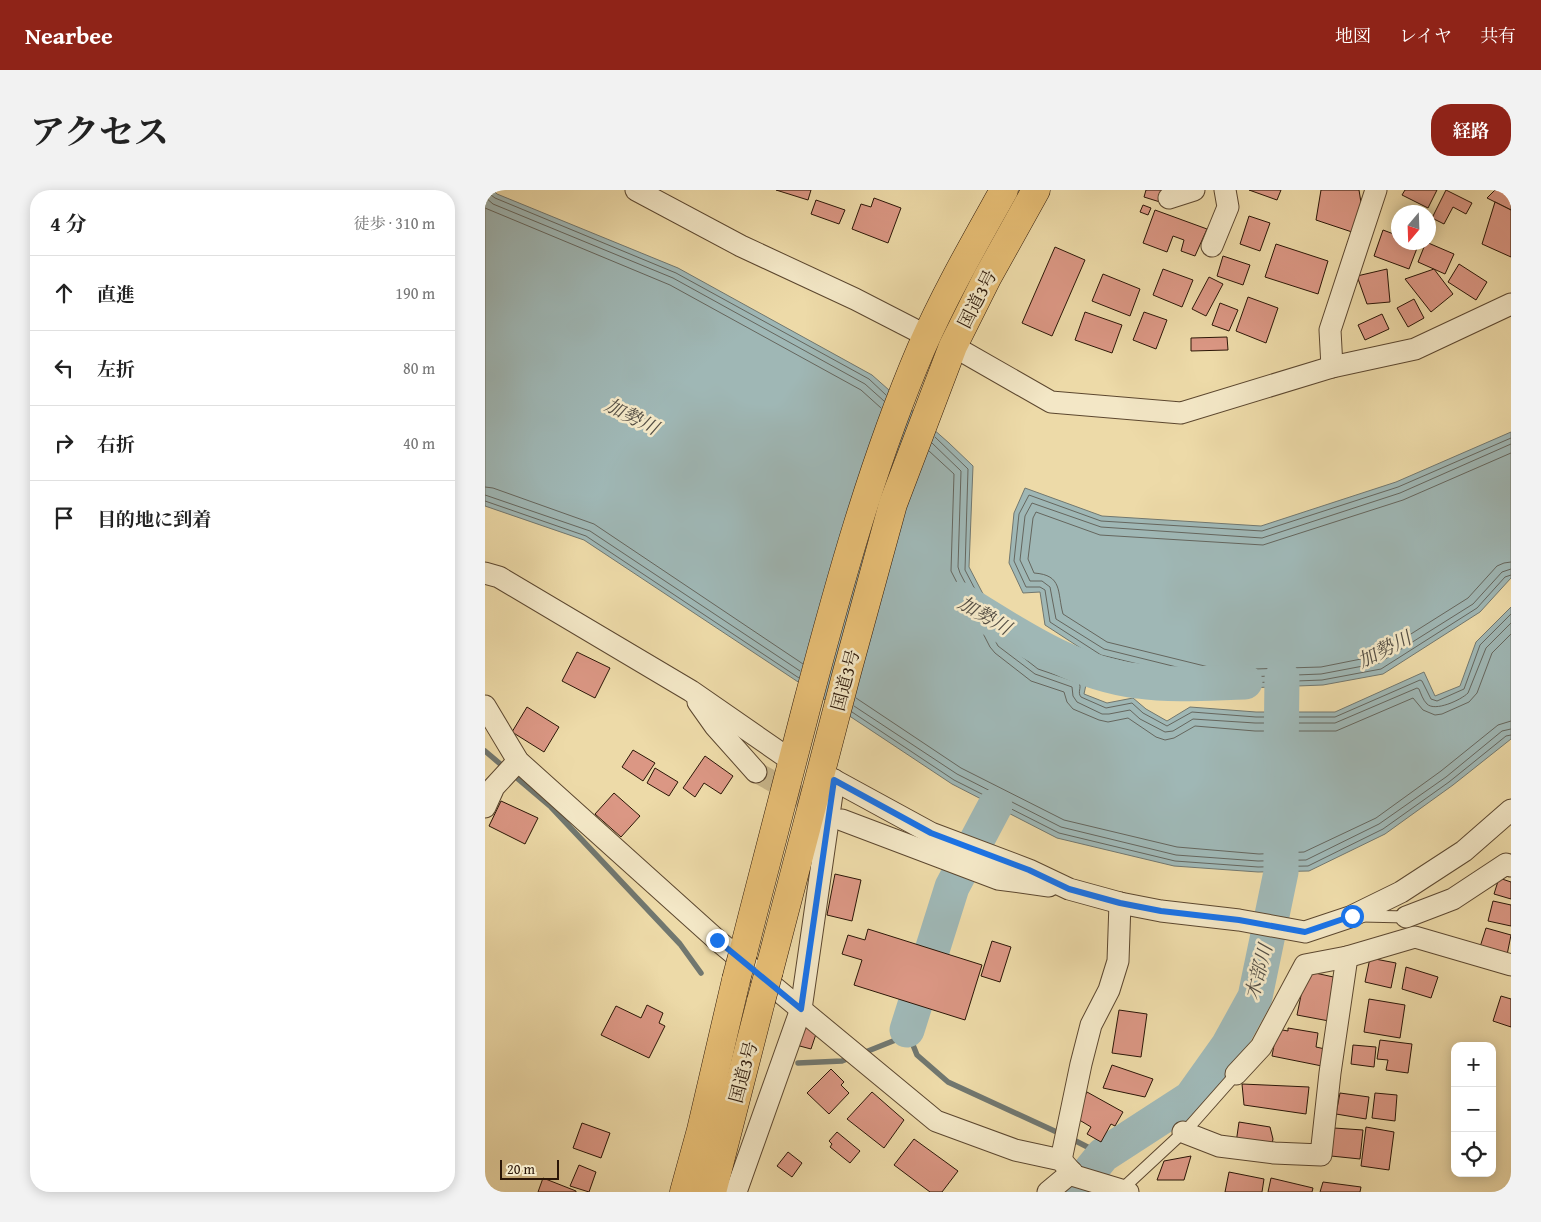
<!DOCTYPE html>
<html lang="ja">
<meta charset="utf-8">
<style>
body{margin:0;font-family:"Gentium Book Plus","Noto Serif JP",serif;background:#f2f2f2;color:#222}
.controls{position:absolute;right:15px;bottom:15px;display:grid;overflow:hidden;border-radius:10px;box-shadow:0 2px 12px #0003}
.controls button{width:45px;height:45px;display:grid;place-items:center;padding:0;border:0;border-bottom:1px solid #e0e0e0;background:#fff;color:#222;font:25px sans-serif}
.compass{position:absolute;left:906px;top:15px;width:45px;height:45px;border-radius:50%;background:#fff;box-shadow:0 2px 12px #0003;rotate:199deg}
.scale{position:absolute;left:15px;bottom:12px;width:59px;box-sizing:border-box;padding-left:5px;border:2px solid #2b1607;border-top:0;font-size:14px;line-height:18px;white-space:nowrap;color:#2b1607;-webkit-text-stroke:4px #f3e7c6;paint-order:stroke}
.stop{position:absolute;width:15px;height:15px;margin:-11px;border:4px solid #1a73e8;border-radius:50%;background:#fff}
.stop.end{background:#1a73e8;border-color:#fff;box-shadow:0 1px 5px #0008}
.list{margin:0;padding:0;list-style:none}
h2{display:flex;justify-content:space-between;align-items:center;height:65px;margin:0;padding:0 20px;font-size:21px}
h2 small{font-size:16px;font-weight:400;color:#767676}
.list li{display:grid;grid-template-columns:32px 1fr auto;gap:15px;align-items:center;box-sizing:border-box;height:75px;padding:0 20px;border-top:1px solid #e0e0e0}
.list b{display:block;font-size:19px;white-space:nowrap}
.list em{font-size:16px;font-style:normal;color:#767676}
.icon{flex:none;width:28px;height:28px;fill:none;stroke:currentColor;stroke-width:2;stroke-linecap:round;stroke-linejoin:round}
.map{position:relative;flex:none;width:1026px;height:1002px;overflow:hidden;border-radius:20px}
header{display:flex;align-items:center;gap:30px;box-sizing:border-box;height:70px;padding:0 25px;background:#8f2418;color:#fff}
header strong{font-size:24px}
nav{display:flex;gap:28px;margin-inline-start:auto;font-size:18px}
.intro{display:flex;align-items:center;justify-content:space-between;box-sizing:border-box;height:120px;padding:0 30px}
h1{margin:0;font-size:35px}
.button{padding:12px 22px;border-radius:20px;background:#8f2418;color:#fff;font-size:18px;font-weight:700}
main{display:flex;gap:30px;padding:0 30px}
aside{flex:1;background:#fff;border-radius:20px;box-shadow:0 2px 12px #0003}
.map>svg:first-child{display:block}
</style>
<header>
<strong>Nearbee</strong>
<nav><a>地図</a><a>レイヤ</a><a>共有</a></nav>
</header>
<div class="intro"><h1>アクセス</h1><a class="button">経路</a></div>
<main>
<aside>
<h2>4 分<small>徒歩 · 310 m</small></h2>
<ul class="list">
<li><svg class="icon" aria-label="ahead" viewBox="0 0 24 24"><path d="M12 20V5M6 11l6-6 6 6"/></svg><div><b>直進</b></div><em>190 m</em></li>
<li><svg class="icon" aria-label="left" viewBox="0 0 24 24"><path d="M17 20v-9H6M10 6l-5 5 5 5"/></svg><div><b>左折</b></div><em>80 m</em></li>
<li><svg class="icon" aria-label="right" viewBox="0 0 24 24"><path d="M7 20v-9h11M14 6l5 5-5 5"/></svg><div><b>右折</b></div><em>40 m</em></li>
<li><svg class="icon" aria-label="arrive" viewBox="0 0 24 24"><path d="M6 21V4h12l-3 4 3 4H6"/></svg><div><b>目的地に到着</b></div></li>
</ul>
</aside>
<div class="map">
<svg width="1026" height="1002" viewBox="0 0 1026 1002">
<rect width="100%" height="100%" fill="#eddaa8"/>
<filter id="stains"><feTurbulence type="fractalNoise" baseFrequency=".004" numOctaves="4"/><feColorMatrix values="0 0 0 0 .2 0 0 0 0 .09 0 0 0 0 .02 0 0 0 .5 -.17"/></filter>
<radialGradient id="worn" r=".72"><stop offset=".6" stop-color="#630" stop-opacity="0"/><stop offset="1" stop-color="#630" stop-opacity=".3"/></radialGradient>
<g fill="#9fb7b5" stroke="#71776f">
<polygon points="0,0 8,0 12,4 193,78 387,185 464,253 488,276 484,377 521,448 555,474 602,490 599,504 622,513 648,508 661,519 682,531 705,517 771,522 850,522 939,482 950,506 975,496 991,452 1026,417 1026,549 968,595 900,644 824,681 773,682 689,676 572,648 467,594 99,350 0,316"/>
<polygon points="1026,242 1026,388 995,422 898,484 838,495 735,499 614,470 560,435 555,402 538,403 524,373 529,323 540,298 617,326 776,336 911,292"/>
</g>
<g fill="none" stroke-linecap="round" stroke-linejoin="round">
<g stroke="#65665e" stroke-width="1">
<polyline points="5,0 6,5 10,8 191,83 384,189 401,205"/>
<polyline points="0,7 8,14 188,88 380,194 399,211"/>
<polyline points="0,18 185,95 376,200 396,218"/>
<path d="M 450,247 L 483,279 L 480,380 L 517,451 L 553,479 L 594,493 C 597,498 592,502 596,507 L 621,518 L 647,513 L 658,523 L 682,536 L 707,522 L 771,527 L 850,527 L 935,490 L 937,491 L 946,509 L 952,511 L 979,499 L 995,455 L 1026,424"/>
<polyline points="1026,248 913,297 777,341 616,331 544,305 534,324 529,371 541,397 555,397 560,400 565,432 616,465 735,494 837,490 896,479 992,418 1020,387 1026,385"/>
<path d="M 447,253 L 476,281 L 473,377 L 475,383 L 513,456 L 550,484 L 587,497 L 588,506 L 592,512 L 617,524 L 624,524 L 645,520 L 655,529 L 680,542 L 688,541 L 708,529 L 770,533 L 850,533 L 932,498 L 934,499 C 936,504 938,510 942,514 C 950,522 976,510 983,503 L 1001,458 L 1026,433"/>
<polyline points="1026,254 915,303 777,348 616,337 547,313 540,326 535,370 545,391 557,391 565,397 571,429 619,459 736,488 836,484 894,473 988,414 1017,382 1026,379"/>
<polyline points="444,261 469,284 466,381 505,457 510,463 546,491 579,502 582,512 588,519 614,530 623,532 643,528 671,547 680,550 689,548 710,536 770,541 851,541 928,508 938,520 950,525 957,524 984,512 992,503 1007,463 1026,444"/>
<path d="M 1026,263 L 918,310 L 778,355 L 615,345 L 551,322 L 548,328 L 543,369 L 549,383 C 578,385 572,402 578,424 L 622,452 L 736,480 L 836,477 L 891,466 L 983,408 L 1012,376 L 1019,373 L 1026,372"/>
<polyline points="0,297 8,298 109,334 318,474"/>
<polyline points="0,305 105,341 315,481"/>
<polyline points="0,311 101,346 314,488"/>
<polyline points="371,508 476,578 579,630 692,657 774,664 819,662 891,628 956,581 1013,535 1026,531"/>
<polyline points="369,516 472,584 576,637 691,665 773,671 821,670 894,634 961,587 1017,541 1026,539"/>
<polyline points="367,522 469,590 574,643 690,671 773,677 823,676 898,639 964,592 1021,546 1026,545"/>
</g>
<g stroke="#71776f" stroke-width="5.5">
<polyline points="0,561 66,617 195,754 216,783"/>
<polyline points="378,863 413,849 422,840 432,865 463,892 576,944"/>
<polyline points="313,873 357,871 367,867"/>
<polyline points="585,948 618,965"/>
</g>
<g stroke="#9fb7b5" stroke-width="35">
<path d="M 474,409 C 530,443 586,483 653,491 C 688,496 724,493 760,492"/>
<polyline points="796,570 797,488"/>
<polyline points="422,840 467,697 510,616"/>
<polyline points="588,1002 618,965 706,908 743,856 770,807 796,682 796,634"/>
</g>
</g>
<g fill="#db9784" stroke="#2b1607">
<polygon points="291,0 326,0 323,10"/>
<polygon points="661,0 679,0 675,12 659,7"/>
<polygon points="764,0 796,0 792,10"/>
<polygon points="836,0 874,0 877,19 870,43 831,30"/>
<polygon points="920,0 952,0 943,18 917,5"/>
<polygon points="961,0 987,13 981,24 968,17 959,34 947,28"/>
<polygon points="1010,0 1026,0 1026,20 1002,8"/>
<polygon points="389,8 416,18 403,53 367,39 376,14 386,17"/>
<polygon points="331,10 360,20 354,34 326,24"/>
<polygon points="1010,12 1026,20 1026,67 997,54"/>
<polygon points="658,15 666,18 663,25 655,22"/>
<polygon points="670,20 722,39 710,66 696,61 699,50 688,46 682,62 658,53"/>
<polygon points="764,26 785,33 775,61 755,54"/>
<polygon points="898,40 914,46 914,52 934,53 924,79 889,66"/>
<polygon points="941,52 969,64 960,84 933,72"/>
<polygon points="791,54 843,71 833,104 780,87"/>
<polygon points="570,57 600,70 567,146 537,133"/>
<polygon points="738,66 765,75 758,95 732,86"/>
<polygon points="974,74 1002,92 991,110 963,92"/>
<polygon points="678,79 708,90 697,117 668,105"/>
<polygon points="902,79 905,112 882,114 872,86"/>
<polygon points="949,79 968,104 946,122 920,89"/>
<polygon points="618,84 655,99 645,126 607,111"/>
<polygon points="724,87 738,94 721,126 707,119"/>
<polygon points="763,107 793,118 781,153 751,141"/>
<polygon points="929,109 939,128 923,137 912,118"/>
<polygon points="735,113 753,120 744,141 727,135"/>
<polygon points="600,122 637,135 627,163 590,150"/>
<polygon points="659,122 682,130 671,159 648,150"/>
<polygon points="897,124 904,139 880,150 873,135"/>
<polygon points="742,147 743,160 706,161 706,148"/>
<polygon points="92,462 125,478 110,508 77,491"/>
<polygon points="42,517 74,537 59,562 27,542"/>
<polygon points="148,560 170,573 158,591 137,577"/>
<polygon points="220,566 248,586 236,604 219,593 210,607 198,598"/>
<polygon points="170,578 193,592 184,606 162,593"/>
<polygon points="129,603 155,626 136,647 110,624"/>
<polygon points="16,611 53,628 40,654 4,636"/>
<polygon points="350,684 376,690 367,731 342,725"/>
<polygon points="1014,688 1026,692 1026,709 1009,704"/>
<polygon points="1008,711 1026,715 1026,736 1003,731"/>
<polygon points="1001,738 1026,745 1022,765 995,757"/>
<polygon points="383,739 497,775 480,830 369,795 377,770 357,764 363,745 380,750"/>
<polygon points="507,751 526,757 515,792 496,786"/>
<polygon points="885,768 911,773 906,798 880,792"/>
<polygon points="921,777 953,787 946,808 917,799"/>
<polygon points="821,781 853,788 844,831 812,825"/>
<polygon points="1016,806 1026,809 1026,837 1008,831"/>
<polygon points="884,809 920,815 915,848 879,842"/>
<polygon points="162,815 178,823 174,833 180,836 164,868 116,845 131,816 156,828"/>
<polygon points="634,820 662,824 656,867 627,863"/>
<polygon points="317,836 332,841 326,859 311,855"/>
<polygon points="803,838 833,843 831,857 840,859 837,876 787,866 792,839 803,841"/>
<polygon points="895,850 927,854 923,883 901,880 903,870 892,869"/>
<polygon points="868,855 891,857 889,877 866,874"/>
<polygon points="627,875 668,889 660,907 618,898"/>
<polygon points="346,879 359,892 356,895 364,903 344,924 322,903"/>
<polygon points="757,894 824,897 821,924 759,915"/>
<polygon points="387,902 419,930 399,958 362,929"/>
<polygon points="602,902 638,922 630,936 626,934 616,952 602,944 606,937 591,928 595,915"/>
<polygon points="855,903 884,907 881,929 851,924"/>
<polygon points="890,903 912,905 910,931 887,928"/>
<polygon points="754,932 785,937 788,949 786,959 751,953"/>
<polygon points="97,933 125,943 116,968 88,958"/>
<polygon points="881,937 909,942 904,980 876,976"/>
<polygon points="849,938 878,940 875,969 846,966"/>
<polygon points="352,942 375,961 365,973 345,957 347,954 344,951"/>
<polygon points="429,949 473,981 457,1002 445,1002 409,975"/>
<polygon points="303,962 317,973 307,987 292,976"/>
<polygon points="706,966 699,990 672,990 679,971"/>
<polygon points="94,975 111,982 104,1002 85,996"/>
<polygon points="744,982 779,989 777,1002 740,1002"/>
<polygon points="58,988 91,1001 91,1002 53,1002"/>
<polygon points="786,988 828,998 827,1002 783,1002"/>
<polygon points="838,992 876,997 875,1002 835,1002"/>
</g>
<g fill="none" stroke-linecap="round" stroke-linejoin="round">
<polyline stroke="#c6b388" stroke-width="21" stroke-dasharray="21 11" stroke-linecap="butt" points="271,582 339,620"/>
<defs>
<g id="service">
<polyline points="877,726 921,727 922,729"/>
<polyline points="636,1000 705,936 751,884"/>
</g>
<g id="minor">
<polyline points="151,0 256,56 370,109 442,146"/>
<polyline points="684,8 709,0"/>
<polyline points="727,56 743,17 740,0"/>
<polyline points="468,156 566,212 696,223 847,177 930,159 1026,114"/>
<polyline points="847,177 845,140 891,0"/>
<polyline points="0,383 14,387 206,501 307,571"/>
<polyline points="213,512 230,536 271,582"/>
<polyline points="0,516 33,571 232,750 451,931 530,960 576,970 590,986 643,1002"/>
<polyline points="336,583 446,643 544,680 584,699 635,713 676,721 754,730 820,742 865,727 916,702 979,661 1026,620"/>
<polyline points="0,617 9,597 33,571"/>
<polyline points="357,630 513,689 564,696"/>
<polyline points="921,727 968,709 1021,674 1026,676"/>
<polyline points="751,884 776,857 820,775 862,767 930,747 1026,775"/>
<polyline points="698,942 734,956 789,963 836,965 845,883 862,767"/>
<polyline points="576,970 596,874 606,835 624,800 633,771 635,713"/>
<polyline points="251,1002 316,819 349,590"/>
<polyline points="563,1002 587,982"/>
</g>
<g id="trunk">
<path d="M 258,763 C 279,680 301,597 322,515 C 354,394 387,274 436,159 C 460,104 490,52 519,0"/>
<polyline points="284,781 362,482 408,314 468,156 502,88 551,0"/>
<polyline points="199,1002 216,940 251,790"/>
<polyline points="227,1002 276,811"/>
</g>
</defs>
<use href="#service" stroke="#5c472f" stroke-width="13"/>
<use href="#minor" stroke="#5c472f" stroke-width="23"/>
<use href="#trunk" stroke="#2b1607" stroke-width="29"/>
<use href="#service" stroke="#f3e7c6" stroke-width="11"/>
<use href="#minor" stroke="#f3e7c6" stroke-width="21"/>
<use href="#trunk" stroke="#e6bd74" stroke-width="28"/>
<defs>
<g id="trunk-bridge">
<polyline points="251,790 258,763"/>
<polyline points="276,811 284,781"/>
</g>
</defs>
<use href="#trunk-bridge" stroke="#2b1607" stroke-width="29" stroke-linecap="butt"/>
<use href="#trunk-bridge" stroke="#e6bd74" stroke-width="28"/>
</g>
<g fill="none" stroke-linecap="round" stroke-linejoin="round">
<polyline stroke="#1a73e8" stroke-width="6" points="232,750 316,819 349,590 446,643 544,680 584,699 635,713 676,721 754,730 820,742 867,726"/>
</g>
<g text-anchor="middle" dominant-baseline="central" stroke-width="5" stroke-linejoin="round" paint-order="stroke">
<g font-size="18" fill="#2b1607" stroke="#f3e7c6">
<text transform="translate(492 109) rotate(-63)">国道3号</text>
<text transform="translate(360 490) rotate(-75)">国道3号</text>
<text transform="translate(258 882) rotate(-75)">国道3号</text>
</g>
<g font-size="19" font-style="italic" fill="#544e44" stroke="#f3e7c6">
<text transform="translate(147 226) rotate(27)">加勢川</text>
<text transform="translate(500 425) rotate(30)">加勢川</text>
<text transform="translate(899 459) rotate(-27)">加勢川</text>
<text transform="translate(773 782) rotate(-75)">木部川</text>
</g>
</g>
<rect width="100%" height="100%" filter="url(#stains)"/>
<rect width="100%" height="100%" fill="url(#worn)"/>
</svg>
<div class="controls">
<button>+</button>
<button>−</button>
<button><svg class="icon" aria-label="locate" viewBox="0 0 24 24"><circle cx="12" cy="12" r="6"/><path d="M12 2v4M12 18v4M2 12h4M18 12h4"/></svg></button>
</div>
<svg class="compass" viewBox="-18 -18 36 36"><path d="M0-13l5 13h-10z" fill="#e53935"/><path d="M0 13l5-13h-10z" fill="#767676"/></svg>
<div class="scale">20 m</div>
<div class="stop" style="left:867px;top:726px"></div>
<div class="stop end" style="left:232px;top:750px"></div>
</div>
</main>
